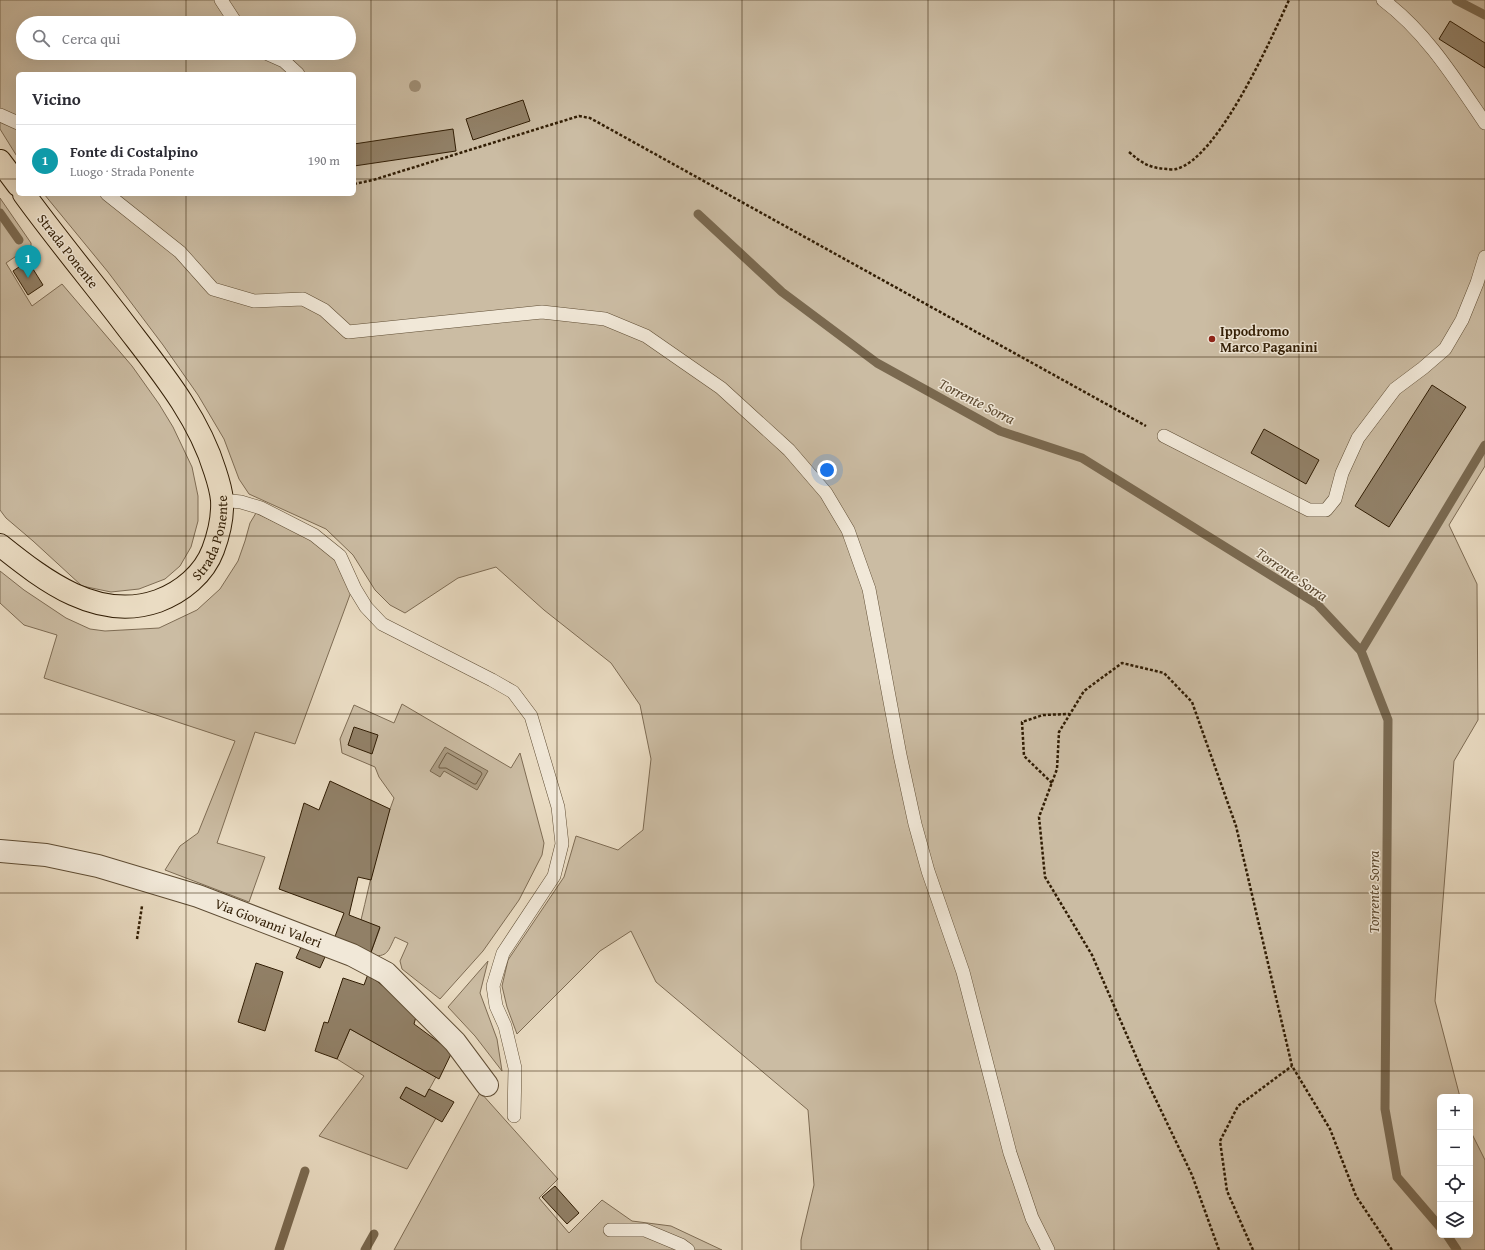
<!DOCTYPE html>
<html lang="it">
<meta charset="utf-8">
<style>
body{margin:0;font-family:"Gentium Book Plus",serif;background:#f7f7f7;color:#2b2b33}
.controls{position:absolute;right:12px;bottom:12px;display:grid;overflow:hidden;border-radius:6px;box-shadow:0 4px 16px #0002}
.controls button{width:36px;height:36px;display:grid;place-items:center;padding:0;border:0;border-bottom:1px solid #e1e1e2;background:#fff;color:#2b2b33;font:20px sans-serif}
.you{position:absolute;left:827px;top:470px;width:14px;height:14px;margin:-10px;border:3px solid #fff;border-radius:50%;background:#1a73e8;box-shadow:0 0 0 6px #1a73e833}
.badge{display:grid;place-items:center;width:26px;height:26px;border-radius:50%;background:#0b8043;color:#fff;font-size:13px;font-weight:700}
.pin{position:absolute;translate:-50% -33px;filter:drop-shadow(0 1px 2px #0008)}
.pin::after{content:'';position:absolute;top:21px;width:14px;height:12px;background:inherit;clip-path:polygon(0 0,100% 0,50% 100%)}
.list{margin:0;padding:0;list-style:none}
h2{display:flex;justify-content:space-between;align-items:center;height:52px;margin:0;padding:0 16px;font-size:17px}
h2 small{font-size:13px;font-weight:400;color:#7c7c81}
.list li{display:grid;grid-template-columns:26px 1fr auto;gap:12px;align-items:center;box-sizing:border-box;height:72px;padding:0 16px;border-top:1px solid #e1e1e2}
.list b{display:block;font-size:15px;white-space:nowrap}
.list p{margin:0;font-size:13px;white-space:nowrap;color:#7c7c81}
.list em{font-size:13px;font-style:normal;color:#7c7c81}
.icon{flex:none;width:22px;height:22px;fill:none;stroke:currentColor;stroke-width:2;stroke-linecap:round;stroke-linejoin:round}
.map{position:relative;flex:none;width:1485px;height:1250px;overflow:hidden}
.search{position:absolute;background:#fff;box-shadow:0 4px 16px #0002;left:16px;top:16px;width:340px;height:44px;display:flex;align-items:center;gap:10px;box-sizing:border-box;padding:0 14px;border-radius:22px;color:#7c7c81;font-size:15px}
.panel{position:absolute;background:#fff;box-shadow:0 4px 16px #0002;left:16px;top:72px;width:340px;height:124px;border-radius:6px}
.map>svg:first-child{display:block}
</style>
<div class="map">
<svg width="1485" height="1250" viewBox="0 0 1485 1250">
<rect width="100%" height="100%" fill="#eadcc3"/>
<filter id="stains"><feTurbulence type="fractalNoise" baseFrequency=".005" numOctaves="4"/><feColorMatrix values="0 0 0 0 .2 0 0 0 0 .09 0 0 0 0 .02 0 0 0 .5 -.17"/></filter>
<radialGradient id="worn" r=".72"><stop offset=".6" stop-color="#630" stop-opacity="0"/><stop offset="1" stop-color="#630" stop-opacity=".3"/></radialGradient>
<g fill="#cbbca3" stroke="#7e6c54" fill-rule="evenodd">
<path d="M 0,0 L 1485,0 L 1485,466 L 1449,525 L 1477,584 L 1478,720 L 1454,761 L 1435,1001 L 1460,1097 L 1440,1097 L 1440,1235 L 1470,1235 L 1470,1130 L 1485,1160 L 1485,1250 L 801,1250 L 801,1240 L 814,1185 L 808,1110 L 656,982 L 631,931 L 600,951 L 517,1034 L 507,1007 L 502,986 L 508,960 L 564,877 L 576,836 L 618,850 L 643,830 L 651,759 L 640,705 L 611,663 L 544,610 L 496,567 L 458,578 L 405,613 L 390,605 L 375,590 L 353,555 L 326,529 L 249,494 L 239,479 L 224,439 L 198,395 L 163,345 L 108,272 L 44,194 L 354,194 L 354,74 L 18,74 L 18,158 L 0,129 ZM 23,23 L 349,23 L 349,53 L 23,53 Z"/>
<polygon points="0,198 31,243 31,246 6,263 32,306 62,284 132,366 159,404 173,427 192,467 198,496 198,521 191,547 180,566 165,579 139,589 111,592 82,586 33,541 6,518 0,510"/>
<path d="M 256,513 C 284,527 329,543 343,572 C 346,579 348,586 351,592 L 295,744 L 255,732 L 217,843 L 265,857 L 249,902 L 165,870 L 180,846 L 198,833 L 235,741 L 44,678 L 57,635 L 24,625 L 0,603 L 0,571 L 24,590 L 66,618 L 90,629 L 105,631 L 159,628 L 197,610 L 220,589 L 238,561 L 245,541 L 250,523 Z"/>
<path d="M 402,704 L 511,768 L 520,753 L 544,843 L 542,855 L 519,900 L 483,951 L 440,999 L 402,969 L 400,961 L 408,943 L 395,937 C 388,951 388,958 370,955 L 380,928 L 361,920 C 371,879 379,837 394,798 L 379,777 L 375,767 L 342,753 L 340,739 L 354,705 L 394,723 Z"/>
<polygon points="488,961 480,993 497,1039 502,1071 475,1036 448,1007"/>
<polygon points="350,1029 436,1077 425,1097 406,1087 400,1098 436,1118 407,1169 319,1136 364,1076 337,1059"/>
<polygon points="481,1091 481,1093 558,1179 539,1198 569,1233 602,1200 632,1221 671,1226 722,1250 394,1250"/>
</g>
<polygon fill="#ab9b82" stroke="#7a6950" points="445,747 488,771 477,790 444,771 440,777 430,771"/>
<g fill="none" stroke-linecap="round" stroke-linejoin="round">
<polygon stroke="#6e5c43" stroke-width="1" points="448,753 481,772 482,774 476,784 474,784 446,768 439,768 439,766 446,754"/>
<g stroke="#7a6950" stroke-width="9">
<polyline points="1456,0 1485,15"/>
<polyline points="0,213 19,240"/>
<polyline points="698,214 782,292 877,363 1000,431 1082,458 1317,604 1361,651 1388,720 1385,1109 1397,1177 1440,1227"/>
<polyline points="1361,651 1485,445"/>
<polyline points="1447,1235 1457,1250"/>
<polyline points="279,1250 305,1171"/>
<polyline points="365,1250 374,1234"/>
</g>
</g>
<g fill="#918067" stroke="#311d04">
<polygon points="1450,21 1485,43 1485,68 1439,39"/>
<polygon points="523,100 530,121 473,140 466,119"/>
<polygon points="453,129 456,151 354,166 354,144"/>
<polygon points="28,261 43,285 28,295 13,271"/>
<polygon points="1432,385 1466,407 1389,527 1355,506"/>
<polygon points="1264,429 1319,460 1306,484 1251,453"/>
<polygon points="354,727 378,735 372,754 348,745"/>
<polygon points="330,781 390,809 371,880 358,877 349,915 380,927 370,955 334,939 344,913 279,889 304,803 319,810"/>
<polygon points="301,947 325,957 320,968 296,958"/>
<polygon points="256,963 283,972 265,1031 238,1022"/>
<polygon points="368,974 417,1013 414,1024 452,1052 439,1079 350,1029 337,1059 315,1051 324,1022 328,1023 343,978 364,985"/>
<polygon points="406,1087 425,1097 429,1089 454,1102 442,1122 400,1098"/>
<polygon points="555,1186 579,1213 567,1224 542,1197"/>
</g>
<g fill="none" stroke-linecap="round" stroke-linejoin="round">
<defs>
<g id="lane">
<polyline points="221,0 236,23"/>
<path d="M 1383,0 C 1426,32 1455,79 1485,123"/>
<polyline points="266,53 284,61 298,74"/>
<polyline points="0,115 18,123"/>
<polyline points="107,194 180,252 213,289 254,301 303,299 324,310 348,332 542,312 605,319 646,336 721,388 789,450 826,493 848,530 869,589 900,755 915,824 928,871 963,972 1010,1153 1032,1218 1048,1250"/>
<polyline points="1164,436 1309,510 1326,510 1335,499 1342,473 1358,438 1395,389 1423,368 1445,349 1462,320 1477,283 1485,257"/>
<polyline points="222,500 241,502 261,508 314,535 340,556 355,589 366,607 382,624 492,680 513,692 531,716 558,807 562,844 554,876 503,953 493,986 496,1006 505,1026 515,1068 514,1116"/>
<polyline points="610,1230 645,1230 681,1245 688,1250"/>
</g>
<g id="street">
<path id="s1" d="M 0,851 L 46,855 L 98,866 L 198,896 L 352,955 L 386,973 L 455,1042 L 487,1085"/>
</g>
<g id="primary">
<polyline points="0,161 18,185"/>
<path id="s2" d="M 0,545 C 45,581 98,622 158,601 C 182,592 204,574 213,550 C 219,534 223,518 222,500 C 221,490 218,480 215,471 C 198,415 158,368 123,322 C 90,279 56,238 24,194"/>
</g>
</defs>
<use href="#lane" stroke="#5f4d34" stroke-width="14"/>
<use href="#street" stroke="#5f4d34" stroke-width="24"/>
<use href="#primary" stroke="#311d04" stroke-width="24"/>
<g stroke="#311d04" stroke-width="2.5" stroke-dasharray="3 2" stroke-linecap="butt">
<path d="M 1129,152 C 1142,163 1149,168 1167,169 C 1169,169 1173,170 1176,169 C 1218,159 1271,39 1289,0"/>
<polyline points="354,184 373,180 579,116 590,118 1146,426"/>
<polyline points="1052,783 1024,756 1022,722 1043,715 1069,714"/>
<polyline points="137,939 142,906"/>
<polyline points="1219,1250 1192,1175 1145,1077 1092,955 1045,877 1039,817 1057,769 1059,732 1084,691 1122,663 1164,673 1192,702 1236,826 1292,1066 1330,1129 1356,1196 1392,1250"/>
<polyline points="1253,1250 1227,1191 1220,1141 1238,1106 1292,1066"/>
</g>
<use href="#lane" stroke="#f1e8d8" stroke-width="13"/>
<use href="#street" stroke="#f1e8d8" stroke-width="22"/>
<use href="#primary" stroke="#eadcc3" stroke-width="22"/>
</g>
<circle fill="#9e8d74" cx="415" cy="86" r="6"/>
<path fill="none" stroke="#311d04" stroke-width="1" stroke-opacity="0.55" d="M 186,0 L 186,23M 371,0 L 371,1250M 557,0 L 557,1250M 742,0 L 742,1250M 928,0 L 928,1250M 1114,0 L 1114,1250M 1299,0 L 1299,1250M 186,53 L 186,74M 0,179 L 18,179M 354,179 L 1485,179M 186,194 L 186,1250M 0,357 L 1485,357M 0,536 L 1485,536M 0,714 L 1485,714M 0,893 L 1485,893M 0,1071 L 1485,1071"/>
<circle fill="#8f2418" stroke="#f1e8d8" stroke-width="1.5" cx="1212" cy="339" r="4"/>
<g text-anchor="middle" dominant-baseline="central" stroke-width="3" stroke-linejoin="round" paint-order="stroke">
<g font-size="14" fill="#311d04" stroke="#f1e8d8">
<text transform="translate(68 251) rotate(52)">Strada Ponente</text>
<text stroke="none"><textPath href="#s2" startOffset="264">Strada Ponente</textPath></text>
<text stroke="none"><textPath href="#s1" startOffset="279">Via Giovanni Valeri</textPath></text>
</g>
<g font-size="14" font-weight="bold" fill="#311d04" stroke="#f1e8d8" text-anchor="start">
<text x="1220" y="331">Ippodromo<tspan x="1220" dy="16">Marco Paganini</tspan></text>
</g>
<g font-size="15" font-style="italic" fill="#5c4930" stroke="#f1e8d8">
<text transform="translate(977 401) rotate(27)">Torrente Sorra</text>
<text transform="translate(1292 574) rotate(34)">Torrente Sorra</text>
<text transform="translate(1373 892) rotate(-90)">Torrente Sorra</text>
</g>
</g>
<rect width="100%" height="100%" filter="url(#stains)"/>
<rect width="100%" height="100%" fill="url(#worn)"/>
</svg>
<div class="controls">
<button>+</button>
<button>−</button>
<button><svg class="icon" aria-label="locate" viewBox="0 0 24 24"><circle cx="12" cy="12" r="6"/><path d="M12 2v4M12 18v4M2 12h4M18 12h4"/></svg></button>
<button><svg class="icon" aria-label="layers" viewBox="0 0 24 24"><path d="M12 4l9 5-9 5-9-5zM3 14l9 5 9-5"/></svg></button>
</div>
<div class="you"></div>
<div class="pin badge" style="left:28px;top:278px;background:#0f9aa8">1</div>
<div class="search"><svg class="icon" aria-label="search" viewBox="0 0 24 24"><circle cx="10" cy="10" r="6"/><path d="M15 15l6 6"/></svg>Cerca qui</div>
<section class="panel">
<h2>Vicino<small></small></h2>
<ul class="list">
<li><span class="badge" style="background:#0f9aa8">1</span><div><b>Fonte di Costalpino</b><p>Luogo · Strada Ponente</p></div><em>190 m</em></li>
</ul>
</section>
</div>
